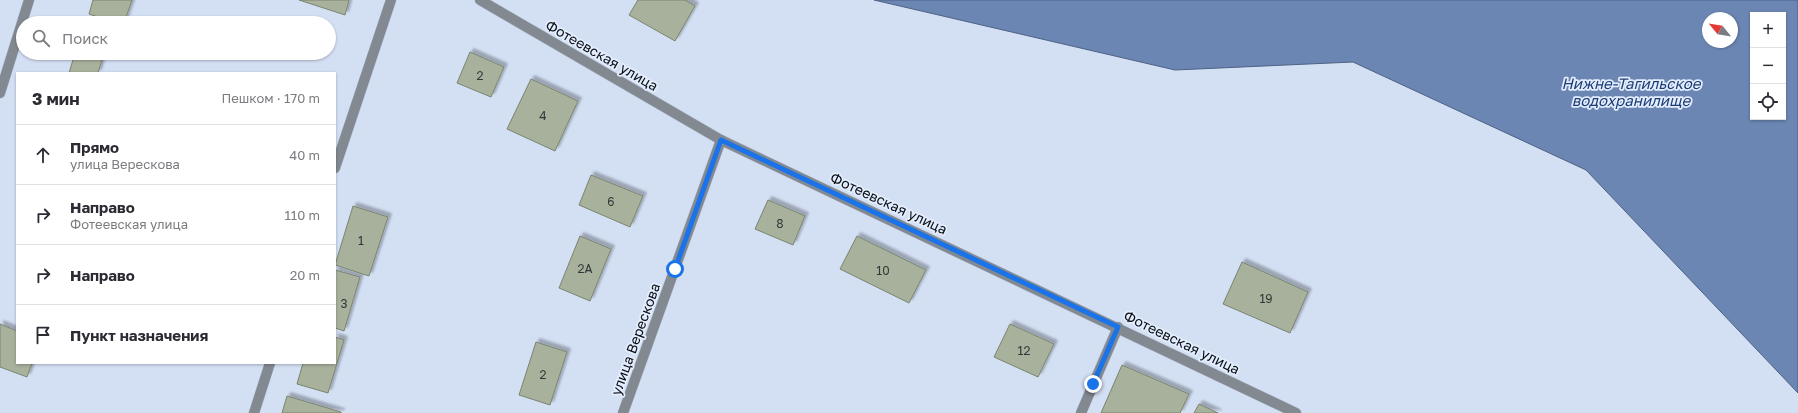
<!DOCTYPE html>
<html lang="ru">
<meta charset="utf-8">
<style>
body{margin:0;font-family:"Golos Text",sans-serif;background:#f7f7f7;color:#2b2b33}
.controls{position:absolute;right:12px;top:12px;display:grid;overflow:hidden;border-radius:0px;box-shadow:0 1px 3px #0004}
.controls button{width:36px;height:36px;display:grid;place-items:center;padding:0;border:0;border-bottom:1px solid #e1e1e2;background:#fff;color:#2b2b33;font:20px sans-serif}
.compass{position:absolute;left:1702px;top:12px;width:36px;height:36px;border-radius:50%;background:#fff;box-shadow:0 1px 3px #0004;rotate:300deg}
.stop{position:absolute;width:12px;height:12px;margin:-9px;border:3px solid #1a73e8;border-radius:50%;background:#fff}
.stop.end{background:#1a73e8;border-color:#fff;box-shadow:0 1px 4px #0008}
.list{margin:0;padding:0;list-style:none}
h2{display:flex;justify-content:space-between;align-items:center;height:52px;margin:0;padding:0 16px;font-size:17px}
h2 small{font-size:13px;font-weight:400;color:#7c7c81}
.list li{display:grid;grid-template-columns:26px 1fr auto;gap:12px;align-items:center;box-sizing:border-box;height:60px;padding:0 16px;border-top:1px solid #e1e1e2}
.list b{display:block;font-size:15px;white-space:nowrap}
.list p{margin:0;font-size:13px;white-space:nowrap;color:#7c7c81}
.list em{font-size:13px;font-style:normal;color:#7c7c81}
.icon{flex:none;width:22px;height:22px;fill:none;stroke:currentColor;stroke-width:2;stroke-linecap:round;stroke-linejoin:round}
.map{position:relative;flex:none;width:1798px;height:413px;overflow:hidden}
.search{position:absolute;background:#fff;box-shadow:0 1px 3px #0004;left:16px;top:16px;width:320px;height:44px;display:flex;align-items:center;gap:10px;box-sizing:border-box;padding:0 14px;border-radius:22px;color:#7c7c81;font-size:15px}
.panel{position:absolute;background:#fff;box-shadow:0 1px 3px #0004;left:16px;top:72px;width:320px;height:292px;border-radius:0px}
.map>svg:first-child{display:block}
</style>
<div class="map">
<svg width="1798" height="413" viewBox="0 0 1798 413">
<defs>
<filter id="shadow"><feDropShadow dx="3.5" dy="-3.5" stdDeviation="1" flood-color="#0004"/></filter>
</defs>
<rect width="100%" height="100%" fill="#d3e0f4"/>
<path fill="#6b86b3" stroke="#4e6284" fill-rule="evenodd" d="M 874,0 L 1798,0 L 1798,393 L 1586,170 L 1353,62 L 1175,70 ZM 1753,15 L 1783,15 L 1783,117 L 1753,117 ZM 1708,18 L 1732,18 L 1732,42 L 1708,42 Z"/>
<g fill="#a8b19c" stroke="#7b8470" filter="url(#shadow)">
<polygon points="93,0 132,0 124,23 115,23 89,14"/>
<polygon points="299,0 349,0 345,15"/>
<polygon points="638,0 685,0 695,6 675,41 629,15"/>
<polygon points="470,52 504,67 491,97 457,83"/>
<polygon points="75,53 104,53 98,73 69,73"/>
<polygon points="531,79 578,101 555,151 507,129"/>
<polygon points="591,175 643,196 630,227 579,205"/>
<polygon points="768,200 805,216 793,245 755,229"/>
<polygon points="353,206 388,217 369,276 335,265"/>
<polygon points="580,236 611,249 590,301 559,288"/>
<polygon points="857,236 926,270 909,303 840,269"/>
<polygon points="1242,262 1308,292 1290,333 1223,304"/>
<polygon points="335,270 360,277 344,331 335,328"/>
<polygon points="0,324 17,331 17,363 32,363 27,377 0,367"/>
<polygon points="1010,324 1054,344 1038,377 994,357"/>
<polygon points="335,337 344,340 328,393 297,384 303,363 335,363"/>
<polygon points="536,342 567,352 550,405 519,395"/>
<polygon points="1122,365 1189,394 1180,413 1101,413"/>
<polygon points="287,396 341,412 341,413 282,413"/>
<polygon points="1199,404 1218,413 1194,413"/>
</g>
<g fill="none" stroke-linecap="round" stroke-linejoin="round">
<defs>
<g id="minor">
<polyline points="480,0 721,140 1296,413"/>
<polyline points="0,93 29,0"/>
<polyline points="335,168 391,0"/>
<polyline points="254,413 270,363"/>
<polyline points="623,413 721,140"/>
<polyline points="1081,413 1118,327"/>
</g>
</defs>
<use href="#minor" stroke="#b3bed0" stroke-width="11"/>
<use href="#minor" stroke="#838991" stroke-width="10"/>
</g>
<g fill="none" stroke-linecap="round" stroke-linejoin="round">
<polyline stroke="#1a73e8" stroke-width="5" points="675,269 721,140 1118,327 1093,384"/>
</g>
<g text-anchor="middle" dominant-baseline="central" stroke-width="3.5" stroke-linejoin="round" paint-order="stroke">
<g font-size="12" fill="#323737">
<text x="480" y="75">2</text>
<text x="543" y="115">4</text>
<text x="611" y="201">6</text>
<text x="780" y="223">8</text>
<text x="361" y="240">1</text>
<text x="585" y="268">2А</text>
<text x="883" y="270">10</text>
<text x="1266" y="298">19</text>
<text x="344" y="303">3</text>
<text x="1024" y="350">12</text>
<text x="543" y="374">2</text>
</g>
<g font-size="14" fill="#0a0e15" stroke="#e3edfd">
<text transform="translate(602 55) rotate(30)">Фотеевская улица</text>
<text transform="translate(889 203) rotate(25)">Фотеевская улица</text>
<text transform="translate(635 339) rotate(-70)">улица Верескова</text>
<text transform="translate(1182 342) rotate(26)">Фотеевская улица</text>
</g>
<g font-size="15" font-style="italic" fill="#1b3d75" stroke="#e3edfd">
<text x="1631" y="83">Нижне-Тагильское<tspan x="1631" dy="17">водохранилище</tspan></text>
</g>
</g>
</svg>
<div class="controls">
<button>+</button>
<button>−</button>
<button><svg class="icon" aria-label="locate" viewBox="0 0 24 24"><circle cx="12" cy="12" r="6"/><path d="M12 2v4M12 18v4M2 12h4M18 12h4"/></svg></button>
</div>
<svg class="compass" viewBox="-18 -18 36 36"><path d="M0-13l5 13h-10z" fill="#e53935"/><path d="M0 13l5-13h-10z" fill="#7c7c81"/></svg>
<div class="stop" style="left:675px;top:269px"></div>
<div class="stop end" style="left:1093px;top:384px"></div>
<div class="search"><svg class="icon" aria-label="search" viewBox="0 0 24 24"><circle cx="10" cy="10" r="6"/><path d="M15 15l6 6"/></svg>Поиск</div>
<section class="panel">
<h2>3 мин<small>Пешком · 170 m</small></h2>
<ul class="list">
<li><svg class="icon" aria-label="ahead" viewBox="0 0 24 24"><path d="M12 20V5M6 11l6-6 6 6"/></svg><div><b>Прямо</b><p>улица Верескова</p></div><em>40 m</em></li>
<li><svg class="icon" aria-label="right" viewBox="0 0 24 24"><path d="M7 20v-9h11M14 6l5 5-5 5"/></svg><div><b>Направо</b><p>Фотеевская улица</p></div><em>110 m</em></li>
<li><svg class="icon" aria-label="right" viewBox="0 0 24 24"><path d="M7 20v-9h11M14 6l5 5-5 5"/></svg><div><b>Направо</b></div><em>20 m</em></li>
<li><svg class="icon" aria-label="arrive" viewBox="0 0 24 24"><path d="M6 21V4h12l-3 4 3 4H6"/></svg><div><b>Пункт назначения</b></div></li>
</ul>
</section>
</div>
